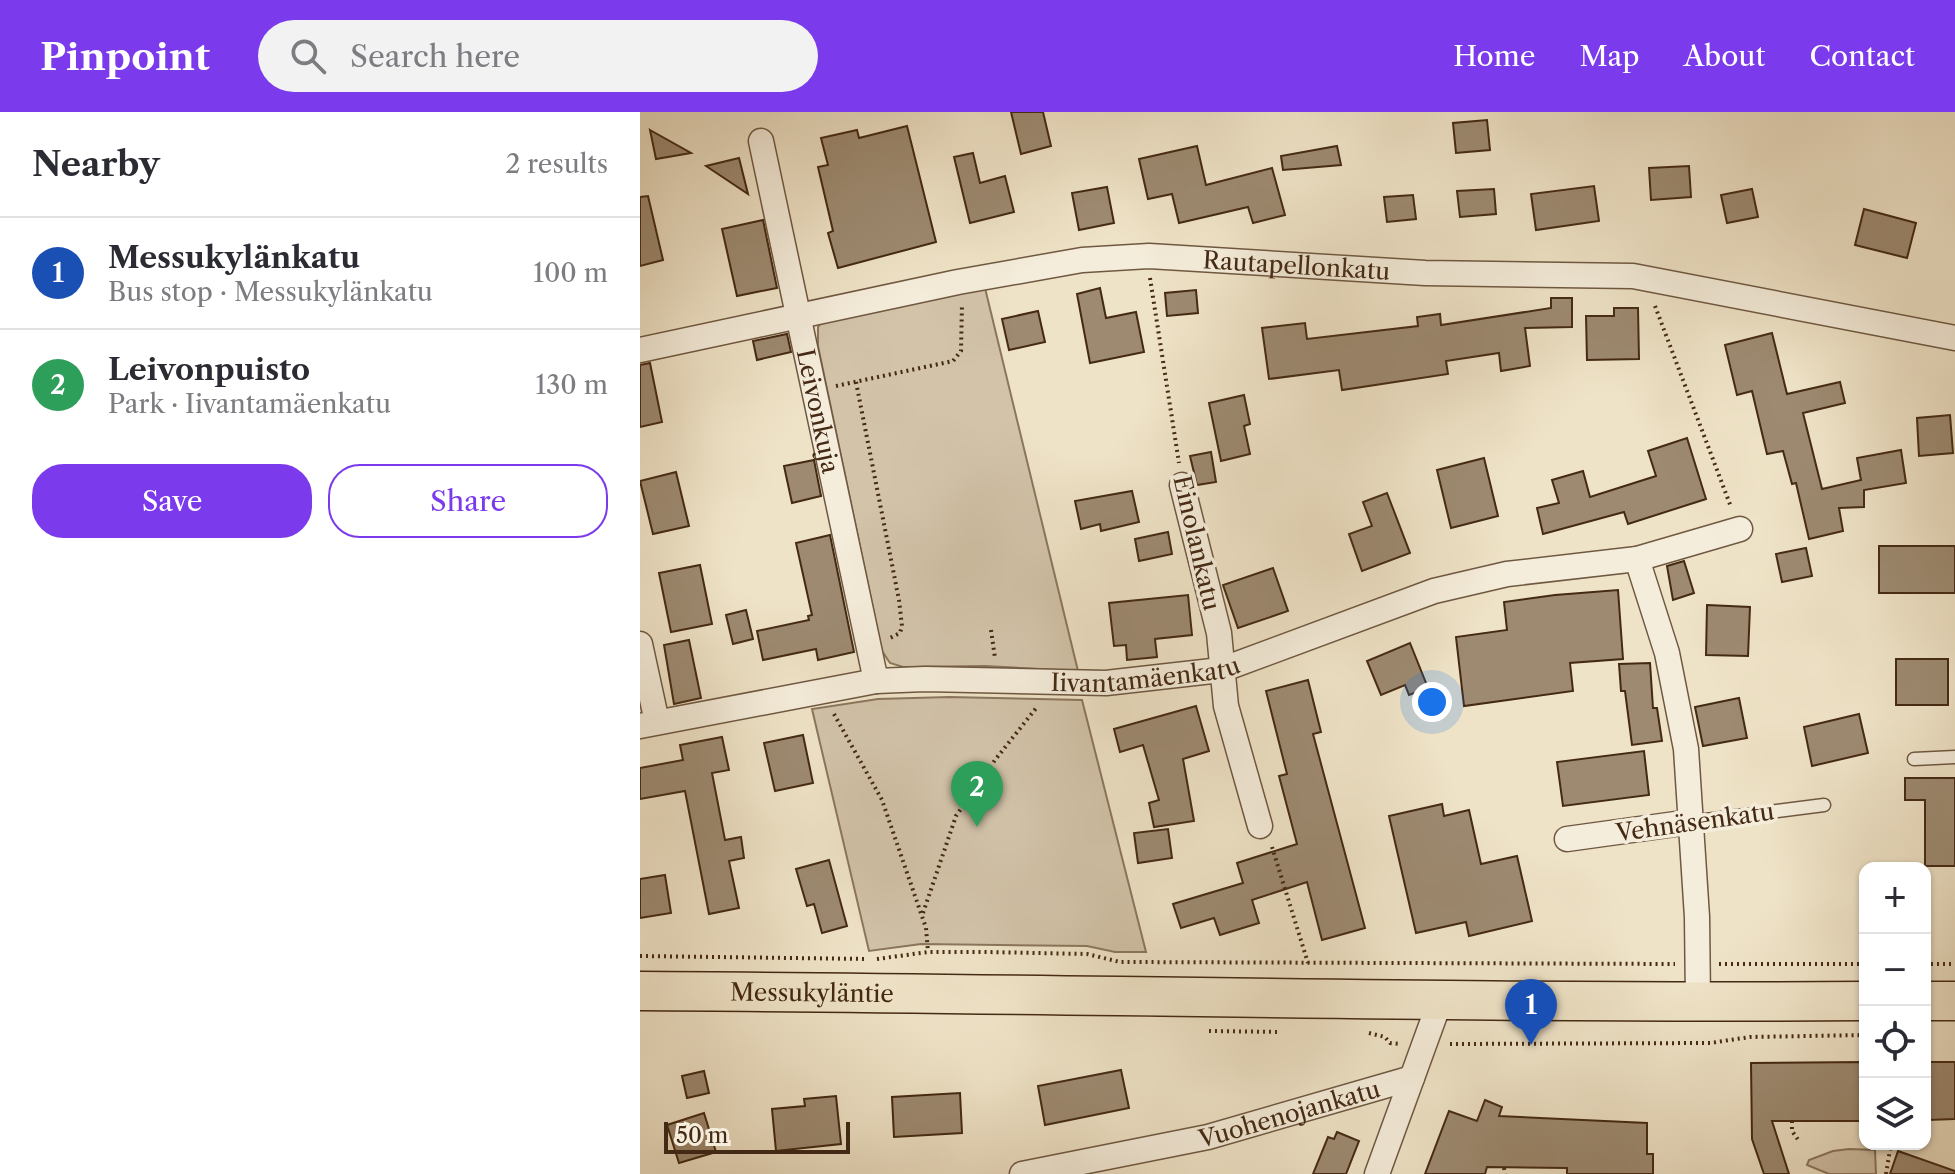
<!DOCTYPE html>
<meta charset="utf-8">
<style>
body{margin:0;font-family:"Libre Caslon Text",serif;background:#f2f2f3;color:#2b2b33}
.controls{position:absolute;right:24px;bottom:24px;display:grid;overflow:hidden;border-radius:16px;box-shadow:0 2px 6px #0004}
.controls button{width:72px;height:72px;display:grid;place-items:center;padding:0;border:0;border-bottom:2px solid #e1e1e2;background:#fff;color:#2b2b33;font:40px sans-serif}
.scale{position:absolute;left:24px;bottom:20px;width:186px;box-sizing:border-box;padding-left:8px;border:4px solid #442914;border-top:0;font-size:22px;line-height:28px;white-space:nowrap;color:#442914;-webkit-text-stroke:6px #f5eddb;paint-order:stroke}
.you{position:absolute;left:792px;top:590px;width:28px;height:28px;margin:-20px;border:6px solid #fff;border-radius:50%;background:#1a73e8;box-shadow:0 0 0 12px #1a73e833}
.badge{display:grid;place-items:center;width:52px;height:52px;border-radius:50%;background:#7c3aed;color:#fff;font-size:26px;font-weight:700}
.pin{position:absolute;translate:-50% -66px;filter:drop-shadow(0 2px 4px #0008)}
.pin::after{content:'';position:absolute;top:42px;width:28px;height:24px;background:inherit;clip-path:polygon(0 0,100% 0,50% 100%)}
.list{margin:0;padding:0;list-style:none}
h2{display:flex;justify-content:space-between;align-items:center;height:104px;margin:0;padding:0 32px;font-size:34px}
h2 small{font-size:26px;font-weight:400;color:#7c7c81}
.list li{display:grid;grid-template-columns:52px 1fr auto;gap:24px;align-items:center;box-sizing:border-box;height:112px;padding:0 32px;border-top:2px solid #e1e1e2}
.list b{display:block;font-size:30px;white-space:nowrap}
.list p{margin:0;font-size:26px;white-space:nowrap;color:#7c7c81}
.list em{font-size:26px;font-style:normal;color:#7c7c81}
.actions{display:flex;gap:16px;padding:24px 32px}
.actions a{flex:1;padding:18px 0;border:2px solid #7c3aed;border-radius:32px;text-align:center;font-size:28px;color:#7c3aed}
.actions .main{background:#7c3aed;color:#fff}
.icon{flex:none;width:44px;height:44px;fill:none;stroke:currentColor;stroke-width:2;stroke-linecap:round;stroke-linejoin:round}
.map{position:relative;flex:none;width:1315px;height:1062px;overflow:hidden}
header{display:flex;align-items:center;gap:48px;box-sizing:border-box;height:112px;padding:0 40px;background:#7c3aed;color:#fff}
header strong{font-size:38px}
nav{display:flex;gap:44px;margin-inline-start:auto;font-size:28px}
.search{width:560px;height:72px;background:#f2f2f3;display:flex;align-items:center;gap:20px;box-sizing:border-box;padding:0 28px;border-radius:44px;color:#7c7c81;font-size:30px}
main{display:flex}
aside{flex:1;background:#fff}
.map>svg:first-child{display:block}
</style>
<header>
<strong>Pinpoint</strong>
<div class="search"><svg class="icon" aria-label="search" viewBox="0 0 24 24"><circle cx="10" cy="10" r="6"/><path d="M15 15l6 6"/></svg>Search here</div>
<nav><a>Home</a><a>Map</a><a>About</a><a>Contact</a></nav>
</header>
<main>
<aside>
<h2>Nearby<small>2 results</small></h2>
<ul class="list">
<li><span class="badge" style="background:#1a4fb4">1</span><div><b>Messukylänkatu</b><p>Bus stop · Messukylänkatu</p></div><em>100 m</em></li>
<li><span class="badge" style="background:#2e9e5b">2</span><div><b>Leivonpuisto</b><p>Park · Iivantamäenkatu</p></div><em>130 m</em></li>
</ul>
<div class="actions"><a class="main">Save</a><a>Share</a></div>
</aside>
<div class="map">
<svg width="1315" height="1062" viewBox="0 0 1315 1062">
<rect width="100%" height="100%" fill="#efe3c7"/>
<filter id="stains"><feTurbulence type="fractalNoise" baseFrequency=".0025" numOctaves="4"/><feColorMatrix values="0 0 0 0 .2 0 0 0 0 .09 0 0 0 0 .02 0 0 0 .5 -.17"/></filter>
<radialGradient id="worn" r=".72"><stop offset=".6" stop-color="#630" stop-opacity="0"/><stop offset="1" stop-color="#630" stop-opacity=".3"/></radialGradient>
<g fill="#d2c3a9" stroke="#8b765e" stroke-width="2">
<polygon points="345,176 438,559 345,554 263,555 250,551 242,539 178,234 178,215 181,211"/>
<polygon points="309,585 442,588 506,840 475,840 447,834 281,832 229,839 172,597 238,587"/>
<polygon points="1209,1037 1235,1038 1236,1062 1189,1062 1167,1053 1169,1048 1193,1039"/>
</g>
<g fill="#9d8a71" stroke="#442914" stroke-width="2">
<polygon points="371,0 403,0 411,34 381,42"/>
<polygon points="847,8 850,38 816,41 813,11"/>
<polygon points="267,14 296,130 198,156 188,121 193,119 178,55 188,53 181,26 217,18 219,26"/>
<polygon points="10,18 51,41 16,47"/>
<polygon points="557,34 566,73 632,56 645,103 613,111 608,95 539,111 532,82 508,87 499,47"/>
<polygon points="697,34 701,53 643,58 641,44"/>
<polygon points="333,41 340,71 365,64 374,100 330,111 314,45"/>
<polygon points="99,46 108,82 66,54"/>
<polygon points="1049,54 1051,85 1011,88 1009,56"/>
<polygon points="954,74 959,109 896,118 891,82"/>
<polygon points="467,75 474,111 439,118 432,81"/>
<polygon points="854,77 856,102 820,105 817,79"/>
<polygon points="1112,77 1118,105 1087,111 1081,83"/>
<polygon points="773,83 776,107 747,110 744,85"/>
<polygon points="8,84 23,148 0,154 0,85"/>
<polygon points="1224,97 1276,111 1267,146 1215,133"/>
<polygon points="123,108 137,176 97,184 82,117"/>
<polygon points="460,176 466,206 496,200 504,240 450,251 437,182"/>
<polygon points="556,178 558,201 527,204 525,181"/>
<polygon points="911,186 932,186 932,215 885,216 890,254 861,259 859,241 806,249 808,262 702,278 699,258 629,267 622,216 665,211 667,227 778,214 777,205 800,202 801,213 911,196"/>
<polygon points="974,196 998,196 999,247 947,248 946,204 974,204"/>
<polygon points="398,199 405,230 369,238 362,207"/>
<polygon points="1132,221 1147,282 1200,270 1205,291 1163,301 1182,377 1221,368 1217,346 1261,338 1266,371 1224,378 1224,395 1199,396 1203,419 1169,427 1156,371 1152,372 1143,339 1127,342 1112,279 1097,283 1085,233"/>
<polygon points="147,222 151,240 117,248 113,229"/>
<polygon points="10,251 22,310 0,315 0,253"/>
<polygon points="604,283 610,312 604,314 610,342 581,349 569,291"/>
<polygon points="1310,303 1313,341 1279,344 1277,306"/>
<polygon points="1047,326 1066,387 988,412 984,400 903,422 897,396 919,391 912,368 943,359 950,385 1016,364 1008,339"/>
<polygon points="571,340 576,370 557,373 550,344"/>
<polygon points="844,346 858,404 811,416 797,358"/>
<polygon points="174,348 181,384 152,391 144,354"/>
<polygon points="36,360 49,414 13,422 0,369"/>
<polygon points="492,379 499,410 461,419 460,412 441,417 435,389"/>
<polygon points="747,381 770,441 722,459 709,422 732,414 723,390"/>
<polygon points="528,420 532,442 499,449 495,427"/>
<polygon points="190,423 214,540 178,548 176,537 123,548 117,519 169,508 168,504 172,503 156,431"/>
<rect x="1239" y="434" width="76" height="47"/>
<polygon points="1166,436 1172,464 1142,470 1136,442"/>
<polygon points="1044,449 1054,481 1033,488 1027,454"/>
<polygon points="60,453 72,512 31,520 19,461"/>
<polygon points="633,456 648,499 598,516 583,473"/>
<polygon points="978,478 983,547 930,551 933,579 824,594 816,525 867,518 864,490 915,483"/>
<polygon points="548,483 552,523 515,527 517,545 487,548 486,533 474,534 469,491"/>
<polygon points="1067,493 1110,495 1108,544 1066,543"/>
<polygon points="106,498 113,527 93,532 86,503"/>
<polygon points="49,528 61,586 34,592 24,533"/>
<polygon points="770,531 788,576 769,583 765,573 741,583 727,549"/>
<rect x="1256" y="547" width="52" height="46"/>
<polygon points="1010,551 1013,596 1017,596 1022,629 992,633 985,579 981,579 979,552"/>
<polygon points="668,568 681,620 673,622 725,816 682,828 667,770 612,788 619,811 580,823 574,806 541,816 533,792 603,771 597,751 657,732 639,664 647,662 626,579"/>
<polygon points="1099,586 1107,626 1063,634 1055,595"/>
<polygon points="556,594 569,639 543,647 554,709 514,715 509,691 519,688 503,633 480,640 474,617"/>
<polygon points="1219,602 1228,641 1172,654 1164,615"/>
<polygon points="163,623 173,671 135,679 124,631"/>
<polygon points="82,625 89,658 72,661 85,728 101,725 104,746 89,749 99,796 69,802 45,679 0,687 0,656 43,648 40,633"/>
<polygon points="1004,639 1009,683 923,694 917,650"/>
<polygon points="1265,666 1315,666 1315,754 1285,754 1285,688 1265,688"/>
<polygon points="802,692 804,704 829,698 841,752 877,744 892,809 829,824 826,810 776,821 749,704"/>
<polygon points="528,717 532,746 498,751 494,721"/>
<polygon points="189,748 207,814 182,821 174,792 167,794 156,757"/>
<polygon points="25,763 31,801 0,806 0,767"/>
<polygon points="1225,950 1225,1009 1132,1009 1149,1062 1124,1062 1112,1027 1111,951"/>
<polygon points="1286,950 1315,950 1315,1007 1288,1008"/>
<polygon points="481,958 489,996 405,1013 398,974"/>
<polygon points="64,959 69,981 47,986 42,964"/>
<polygon points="320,981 322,1021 254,1025 252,985"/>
<polygon points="196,984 201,1032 136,1039 132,997 165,994 164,987"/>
<polygon points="845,988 862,995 859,1004 1007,1011 1007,1042 1013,1042 1013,1062 927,1062 927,1056 847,1055 845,1062 785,1062 809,999 837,1009"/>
<polygon points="64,1001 76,1040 39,1051 27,1013"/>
<polygon points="697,1020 719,1029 706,1062 673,1062 688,1025 694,1027"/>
<polygon points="1258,1039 1315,1059 1315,1062 1250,1062"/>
</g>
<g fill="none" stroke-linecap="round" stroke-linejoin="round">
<defs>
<g id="lane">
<polyline points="1274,647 1315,645"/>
<polyline points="1050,710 1184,693"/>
</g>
<g id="street">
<path id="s1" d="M 121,29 L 236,569"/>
<path id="s2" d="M 0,238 L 318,170 L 442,148 L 509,144 L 785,161 L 993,164 L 1315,226"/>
<polyline points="542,373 579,521 586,594 620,714"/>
<polyline points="997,447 1027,541 1046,637 1057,805 1058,890"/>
<polyline points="0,532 17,610"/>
<path id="s3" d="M 0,614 L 236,569 L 285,567 L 466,571 L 581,558 L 794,479 L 867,462 L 997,447 L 1100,417"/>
<polyline points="927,727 1050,710"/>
<path id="s4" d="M 382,1062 L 568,1025 L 772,966"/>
<polyline points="737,1062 800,889"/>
</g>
<g id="primary">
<path id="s5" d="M 0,879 C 408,881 817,892 1225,889"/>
<polyline points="1285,889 1315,889"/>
</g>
</defs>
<use href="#lane" stroke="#6f5841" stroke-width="15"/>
<use href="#street" stroke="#6f5841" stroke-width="27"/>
<use href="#primary" stroke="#442914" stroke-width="41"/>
<g stroke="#442914" stroke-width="4" stroke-dasharray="2 4" stroke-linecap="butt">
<polyline points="510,166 539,351"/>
<polyline points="1015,194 1091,395"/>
<polyline points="216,270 259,488 262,514 260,521 250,526"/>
<polyline points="196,274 313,249 321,239 322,192"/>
<polyline points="351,518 355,546"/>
<polyline points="194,602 242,688 286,816 288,840"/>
<polyline points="632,735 668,851"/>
<polyline points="283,801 316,704 355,648 397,595"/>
<polyline points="0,844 228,847"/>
<polyline points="237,847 288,840 345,840 447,842 480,850 1035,852"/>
<polyline points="1079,852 1225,852"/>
<polyline points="1285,852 1315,852"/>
<polyline points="569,919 641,920"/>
<polyline points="729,921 745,925 750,931 761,932"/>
<polyline points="810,932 1070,931 1110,925 1225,923"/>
<polyline points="1152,1009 1152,1019 1159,1029"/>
<polyline points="864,1056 865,1062"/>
<polyline points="1246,1062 1251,1032"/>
</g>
<use href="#lane" stroke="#f5eddb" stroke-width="12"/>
<use href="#street" stroke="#f5eddb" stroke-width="24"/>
<use href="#primary" stroke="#efe3c7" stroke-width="38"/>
</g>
<g text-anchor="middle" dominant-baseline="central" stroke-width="7" stroke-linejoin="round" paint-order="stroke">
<g font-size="24" fill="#442914" stroke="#f5eddb">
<text stroke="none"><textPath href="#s2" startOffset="666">Rautapellonkatu</textPath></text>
<text stroke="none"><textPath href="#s1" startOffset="276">Leivonkuja</textPath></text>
<text transform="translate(557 431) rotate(77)">Einolankatu</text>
<text stroke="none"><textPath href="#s3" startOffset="510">Iivantamäenkatu</textPath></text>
<text transform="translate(1055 710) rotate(-8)">Vehnäsenkatu</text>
<text stroke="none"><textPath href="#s5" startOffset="172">Messukyläntie</textPath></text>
<text stroke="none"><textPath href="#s4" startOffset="274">Vuohenojankatu</textPath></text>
</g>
</g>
<rect width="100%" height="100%" filter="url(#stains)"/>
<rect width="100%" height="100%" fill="url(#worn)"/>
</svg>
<div class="controls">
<button>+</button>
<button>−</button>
<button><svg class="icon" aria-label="locate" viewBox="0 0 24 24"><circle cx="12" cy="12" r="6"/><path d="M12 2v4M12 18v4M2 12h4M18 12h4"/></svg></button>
<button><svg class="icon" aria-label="layers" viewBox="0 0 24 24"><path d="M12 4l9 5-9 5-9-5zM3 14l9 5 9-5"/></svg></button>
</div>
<div class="scale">50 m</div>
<div class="you"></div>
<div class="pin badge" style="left:891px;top:933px;background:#1a4fb4">1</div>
<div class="pin badge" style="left:337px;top:715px;background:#2e9e5b">2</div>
</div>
</main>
